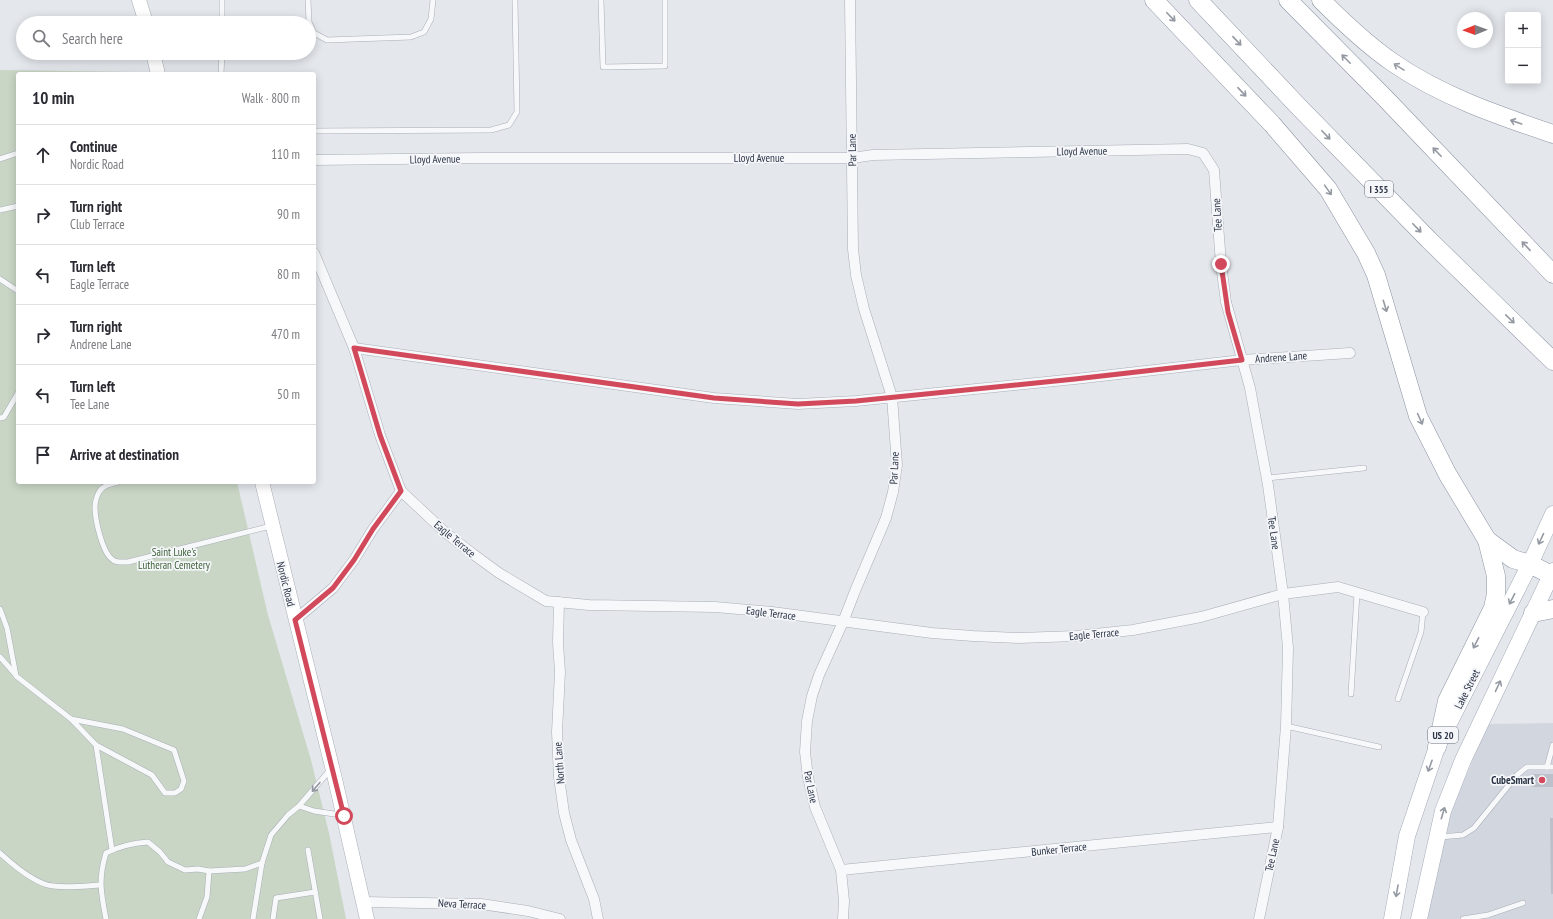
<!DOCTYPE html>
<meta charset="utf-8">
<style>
body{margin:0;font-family:"PT Sans Narrow",sans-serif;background:#f7f7f7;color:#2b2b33}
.controls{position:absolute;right:12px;top:12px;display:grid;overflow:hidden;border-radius:4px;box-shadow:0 2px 10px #0003}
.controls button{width:36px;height:36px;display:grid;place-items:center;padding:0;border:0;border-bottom:1px solid #e1e1e2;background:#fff;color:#2b2b33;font:20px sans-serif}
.compass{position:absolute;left:1457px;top:12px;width:36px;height:36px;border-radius:50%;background:#fff;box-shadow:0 2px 10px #0003;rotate:269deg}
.stop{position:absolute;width:12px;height:12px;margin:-9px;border:3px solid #d1495b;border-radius:50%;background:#fff}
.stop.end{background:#d1495b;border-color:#fff;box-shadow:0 1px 4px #0008}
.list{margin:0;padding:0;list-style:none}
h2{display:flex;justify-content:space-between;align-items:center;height:52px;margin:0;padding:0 16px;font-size:17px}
h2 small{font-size:13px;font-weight:400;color:#7c7c81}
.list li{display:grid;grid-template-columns:26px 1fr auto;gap:12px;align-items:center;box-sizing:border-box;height:60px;padding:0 16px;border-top:1px solid #e1e1e2}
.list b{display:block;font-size:15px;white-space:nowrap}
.list p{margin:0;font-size:13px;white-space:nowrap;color:#7c7c81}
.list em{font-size:13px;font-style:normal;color:#7c7c81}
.icon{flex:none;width:22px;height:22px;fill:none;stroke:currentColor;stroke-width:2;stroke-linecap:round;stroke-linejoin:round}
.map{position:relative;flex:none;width:1553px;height:919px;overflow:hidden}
.search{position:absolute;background:#fff;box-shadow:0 2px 10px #0003;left:16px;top:16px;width:300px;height:44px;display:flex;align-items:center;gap:10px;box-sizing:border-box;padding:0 14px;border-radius:22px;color:#7c7c81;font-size:15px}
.panel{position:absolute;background:#fff;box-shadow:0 2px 10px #0003;left:16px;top:72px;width:300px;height:412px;border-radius:4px}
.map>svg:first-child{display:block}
</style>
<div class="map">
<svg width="1553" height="919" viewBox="0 0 1553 919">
<rect width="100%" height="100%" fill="#e4e7ec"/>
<polygon fill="#d2d6de" points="1553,723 1553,919 1425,919 1444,828 1488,724"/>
<polygon fill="#c9d6c5" points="0,70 136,72 137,74 18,74 18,482 237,482 268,615 311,760 329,833 346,919 0,919"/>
<g fill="#bbc0ca">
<rect x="1532" y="774" width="21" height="13"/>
<polygon points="1550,818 1553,818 1553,894 1551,894"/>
</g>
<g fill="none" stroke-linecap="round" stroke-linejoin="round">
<defs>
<g id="lane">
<polyline points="308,0 309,22 314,33 327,40 411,37 424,32 431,19 433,0"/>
<polyline points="601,0 603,67 665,66 665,0"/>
<polyline points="222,23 222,0"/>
<polyline points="221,74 222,53"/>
<polyline points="314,131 491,130 509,125 517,112 515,0"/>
<polyline points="0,159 18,153"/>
<polyline points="0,210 18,206"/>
<polyline points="0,279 18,291"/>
<polyline points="0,418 4,417 18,393"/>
<polyline points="1267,478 1364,468"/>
<path d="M 118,482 C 111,484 103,485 99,492 C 97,496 95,502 95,507 C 95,519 102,553 113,560 C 117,563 123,562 128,562 L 271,526"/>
<polyline points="0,609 7,628 16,676 71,719"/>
<polyline points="0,657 15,674"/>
<polyline points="1351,694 1357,593"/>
<polyline points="1398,699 1421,632 1423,612"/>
<polyline points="1286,726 1379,747"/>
<polyline points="96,745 71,719 123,729 174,750 184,781 181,789 175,793 165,793 152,775 96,745 112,850"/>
<polyline points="1547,767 1553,745"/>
<polyline points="299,806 314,811 341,815"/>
<polyline points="1440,837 1463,835 1474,828 1517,775 1527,767 1553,767"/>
<polyline points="308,850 320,919"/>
<path d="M 0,853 C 13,865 35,884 53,886 C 68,888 84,886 100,885"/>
<path d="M 106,919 C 101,893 98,879 106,853 C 120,846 133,843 148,842 L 160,852 L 168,862 L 185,870 L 198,869 L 209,871"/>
<polyline points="199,919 207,897 209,871 245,869 262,863"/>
<polyline points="253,919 262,863 271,835 288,815 299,806 330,770"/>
<polyline points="273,919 276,898 315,892"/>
<polyline points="1463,919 1488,915 1523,903"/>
</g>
<g id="street">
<polyline points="314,160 479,158 852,158 873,155 1188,149 1203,153 1214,170 1221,264 1226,302 1250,388 1257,426 1268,485 1283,594 1288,648 1286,726 1278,827 1259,919"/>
<polyline points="314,253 354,348 380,435 401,491 446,533 473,554 499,573 546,601 589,605 715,607 772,612 932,633 973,636 1019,638 1076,636 1133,630 1201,617 1283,594 1338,587 1423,612"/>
<polyline points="354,348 714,398 798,404 856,401 1075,379 1242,360 1350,353"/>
<polyline points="559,602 558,643 560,672 557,732 559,777 564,813 571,840 594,899 598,919"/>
<polyline points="295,620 333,588 354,560 373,529 401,491"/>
<polyline points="841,870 1278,827"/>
<polyline points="363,902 481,904 528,911 560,919"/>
<polyline points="843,919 844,901 841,870 815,807 808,777 805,752 807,721 812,696 819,675 843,622 855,591 886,518 893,492 897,465 892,397 864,309 856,275 853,249 850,0"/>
</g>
<g id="secondary">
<polyline points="139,0 146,23"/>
<polyline points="153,53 158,74"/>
<polyline points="262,482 335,779 367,919"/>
</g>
<g id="primary">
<polyline points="1392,919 1407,836 1437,747 1530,564 1553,514"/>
<polyline points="1419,919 1443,811 1463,760 1553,571"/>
</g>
<g id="highway">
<polyline points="1154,0 1272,124 1328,189 1366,253 1376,275 1418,416 1448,475 1487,540 1496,576 1496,594 1493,608 1447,701 1437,747"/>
<polyline points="1198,0 1297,105 1429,240 1553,361"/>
<polyline points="1288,0 1386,99 1553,274"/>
<path d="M 1321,0 C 1343,22 1366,44 1392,62 C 1441,96 1497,115 1553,134"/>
<polyline points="1487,540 1513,559 1530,564 1553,576"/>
<polyline points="1533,613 1553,609"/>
</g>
</defs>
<use href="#lane" stroke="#a9aeb7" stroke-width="6"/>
<use href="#street" stroke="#a9aeb7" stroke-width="11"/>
<use href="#secondary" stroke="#a9aeb7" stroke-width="15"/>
<use href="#primary" stroke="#a3abb8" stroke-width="17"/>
<use href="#highway" stroke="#8b94a3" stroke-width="19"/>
<use href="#lane" stroke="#f7f8fa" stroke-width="5"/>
<use href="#street" stroke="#f7f8fa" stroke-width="10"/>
<use href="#secondary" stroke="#fff" stroke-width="14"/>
<use href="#primary" stroke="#fff" stroke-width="16"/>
<use href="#highway" stroke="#fff" stroke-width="18"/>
</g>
<defs><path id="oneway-shaft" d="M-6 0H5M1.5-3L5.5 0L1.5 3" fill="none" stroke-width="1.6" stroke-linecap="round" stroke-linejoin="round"/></defs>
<g stroke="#959aa2">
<use href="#oneway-shaft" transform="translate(1171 17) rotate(46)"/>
<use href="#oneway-shaft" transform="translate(1237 41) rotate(47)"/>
<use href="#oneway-shaft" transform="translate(1346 59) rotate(-135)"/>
<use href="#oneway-shaft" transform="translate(1399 67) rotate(-148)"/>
<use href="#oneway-shaft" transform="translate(1242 92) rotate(47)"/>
<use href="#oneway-shaft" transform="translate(1516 122) rotate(-161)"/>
<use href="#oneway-shaft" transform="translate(1326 135) rotate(46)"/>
<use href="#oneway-shaft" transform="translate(1437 152) rotate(-134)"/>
<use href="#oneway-shaft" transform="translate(1328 190) rotate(55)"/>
<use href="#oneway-shaft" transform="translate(1417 228) rotate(46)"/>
<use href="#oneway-shaft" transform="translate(1526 246) rotate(-133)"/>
<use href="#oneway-shaft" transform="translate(1385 306) rotate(73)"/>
<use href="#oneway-shaft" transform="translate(1510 319) rotate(44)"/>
<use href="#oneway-shaft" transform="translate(1420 419) rotate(66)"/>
<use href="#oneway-shaft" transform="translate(1541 539) rotate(115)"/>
<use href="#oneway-shaft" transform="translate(1512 599) rotate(117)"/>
<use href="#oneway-shaft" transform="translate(1476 643) rotate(117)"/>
<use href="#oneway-shaft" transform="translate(1498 686) rotate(-65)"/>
<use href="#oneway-shaft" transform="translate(1430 766) rotate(110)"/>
<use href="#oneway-shaft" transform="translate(1443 813) rotate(-73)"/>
<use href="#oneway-shaft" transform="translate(1397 891) rotate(100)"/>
</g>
<use stroke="#9196a0" href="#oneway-shaft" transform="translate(316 787) rotate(131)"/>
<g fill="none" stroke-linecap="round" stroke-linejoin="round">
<polyline stroke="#d1495b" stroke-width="5" points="344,816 295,620 333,588 354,560 373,529 401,491 380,435 354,348 714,398 798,404 856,401 1075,379 1242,360 1228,312 1221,264"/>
</g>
<circle fill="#d1495b" stroke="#f4f6f9" stroke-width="1.5" cx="1542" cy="780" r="4"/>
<g text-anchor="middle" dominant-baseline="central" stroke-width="3.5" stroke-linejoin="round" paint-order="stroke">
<g fill="#f4f6f9" stroke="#676e7b" stroke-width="1">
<rect x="1365" y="181" width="28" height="16" rx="3"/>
<rect x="1428" y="727" width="30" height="16" rx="3"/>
</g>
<g font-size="10" font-weight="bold" fill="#2b3445">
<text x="1379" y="189">I 355</text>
<text x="1443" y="735">US 20</text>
</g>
<g font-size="11" fill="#2b3445" stroke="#f4f6f9">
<text transform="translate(852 150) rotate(-91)">Par Lane</text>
<text transform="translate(1082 151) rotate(-1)">Lloyd Avenue</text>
<text x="759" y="158">Lloyd Avenue</text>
<text transform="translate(435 159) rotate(-1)">Lloyd Avenue</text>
<text transform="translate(1217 215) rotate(-93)">Tee Lane</text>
<text transform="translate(1281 357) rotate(-4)">Andrene Lane</text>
<text transform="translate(894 468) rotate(-87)">Par Lane</text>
<text transform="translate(1274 533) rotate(82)">Tee Lane</text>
<text transform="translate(455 539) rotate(40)">Eagle Terrace</text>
<text transform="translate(286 584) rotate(76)">Nordic Road</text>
<text transform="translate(771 613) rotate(7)">Eagle Terrace</text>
<text transform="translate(1094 634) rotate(-5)">Eagle Terrace</text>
<text transform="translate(1467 689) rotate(-63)">Lake Street</text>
<text transform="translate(559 763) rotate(-94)">North Lane</text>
<text transform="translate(811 787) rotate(78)">Par Lane</text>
<text transform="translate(1059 849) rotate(-6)">Bunker Terrace</text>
<text transform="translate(1272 855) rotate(-78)">Tee Lane</text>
<text transform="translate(462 904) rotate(3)">Neva Terrace</text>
</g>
<g font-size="11" fill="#3f6138" stroke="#f4f6f9">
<text x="174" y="552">Saint Luke's<tspan x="174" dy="13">Lutheran Cemetery</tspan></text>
</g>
<g font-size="11" font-weight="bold" fill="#2b3445" stroke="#f4f6f9" text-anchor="end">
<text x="1534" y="780">CubeSmart</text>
</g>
</g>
</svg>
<div class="controls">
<button>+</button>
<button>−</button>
</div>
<svg class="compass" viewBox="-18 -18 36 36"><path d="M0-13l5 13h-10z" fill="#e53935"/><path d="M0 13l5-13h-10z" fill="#7c7c81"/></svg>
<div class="stop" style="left:344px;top:816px"></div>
<div class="stop end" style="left:1221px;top:264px"></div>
<div class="search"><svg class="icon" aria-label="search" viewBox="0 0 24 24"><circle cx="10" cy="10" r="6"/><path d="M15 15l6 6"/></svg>Search here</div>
<section class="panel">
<h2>10 min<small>Walk · 800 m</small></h2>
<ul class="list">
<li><svg class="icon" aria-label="ahead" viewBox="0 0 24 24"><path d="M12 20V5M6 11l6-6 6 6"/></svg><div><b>Continue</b><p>Nordic Road</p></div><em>110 m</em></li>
<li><svg class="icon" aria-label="right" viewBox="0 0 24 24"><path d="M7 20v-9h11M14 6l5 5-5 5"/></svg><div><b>Turn right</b><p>Club Terrace</p></div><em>90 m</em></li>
<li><svg class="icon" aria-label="left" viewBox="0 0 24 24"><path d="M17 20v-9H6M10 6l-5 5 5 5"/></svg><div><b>Turn left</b><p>Eagle Terrace</p></div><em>80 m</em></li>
<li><svg class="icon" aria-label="right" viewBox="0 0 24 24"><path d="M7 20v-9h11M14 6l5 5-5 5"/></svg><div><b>Turn right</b><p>Andrene Lane</p></div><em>470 m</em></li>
<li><svg class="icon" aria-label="left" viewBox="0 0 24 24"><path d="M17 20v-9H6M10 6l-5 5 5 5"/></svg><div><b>Turn left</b><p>Tee Lane</p></div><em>50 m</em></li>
<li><svg class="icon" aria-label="arrive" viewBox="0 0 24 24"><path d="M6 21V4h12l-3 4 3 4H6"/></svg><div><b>Arrive at destination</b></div></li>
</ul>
</section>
</div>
